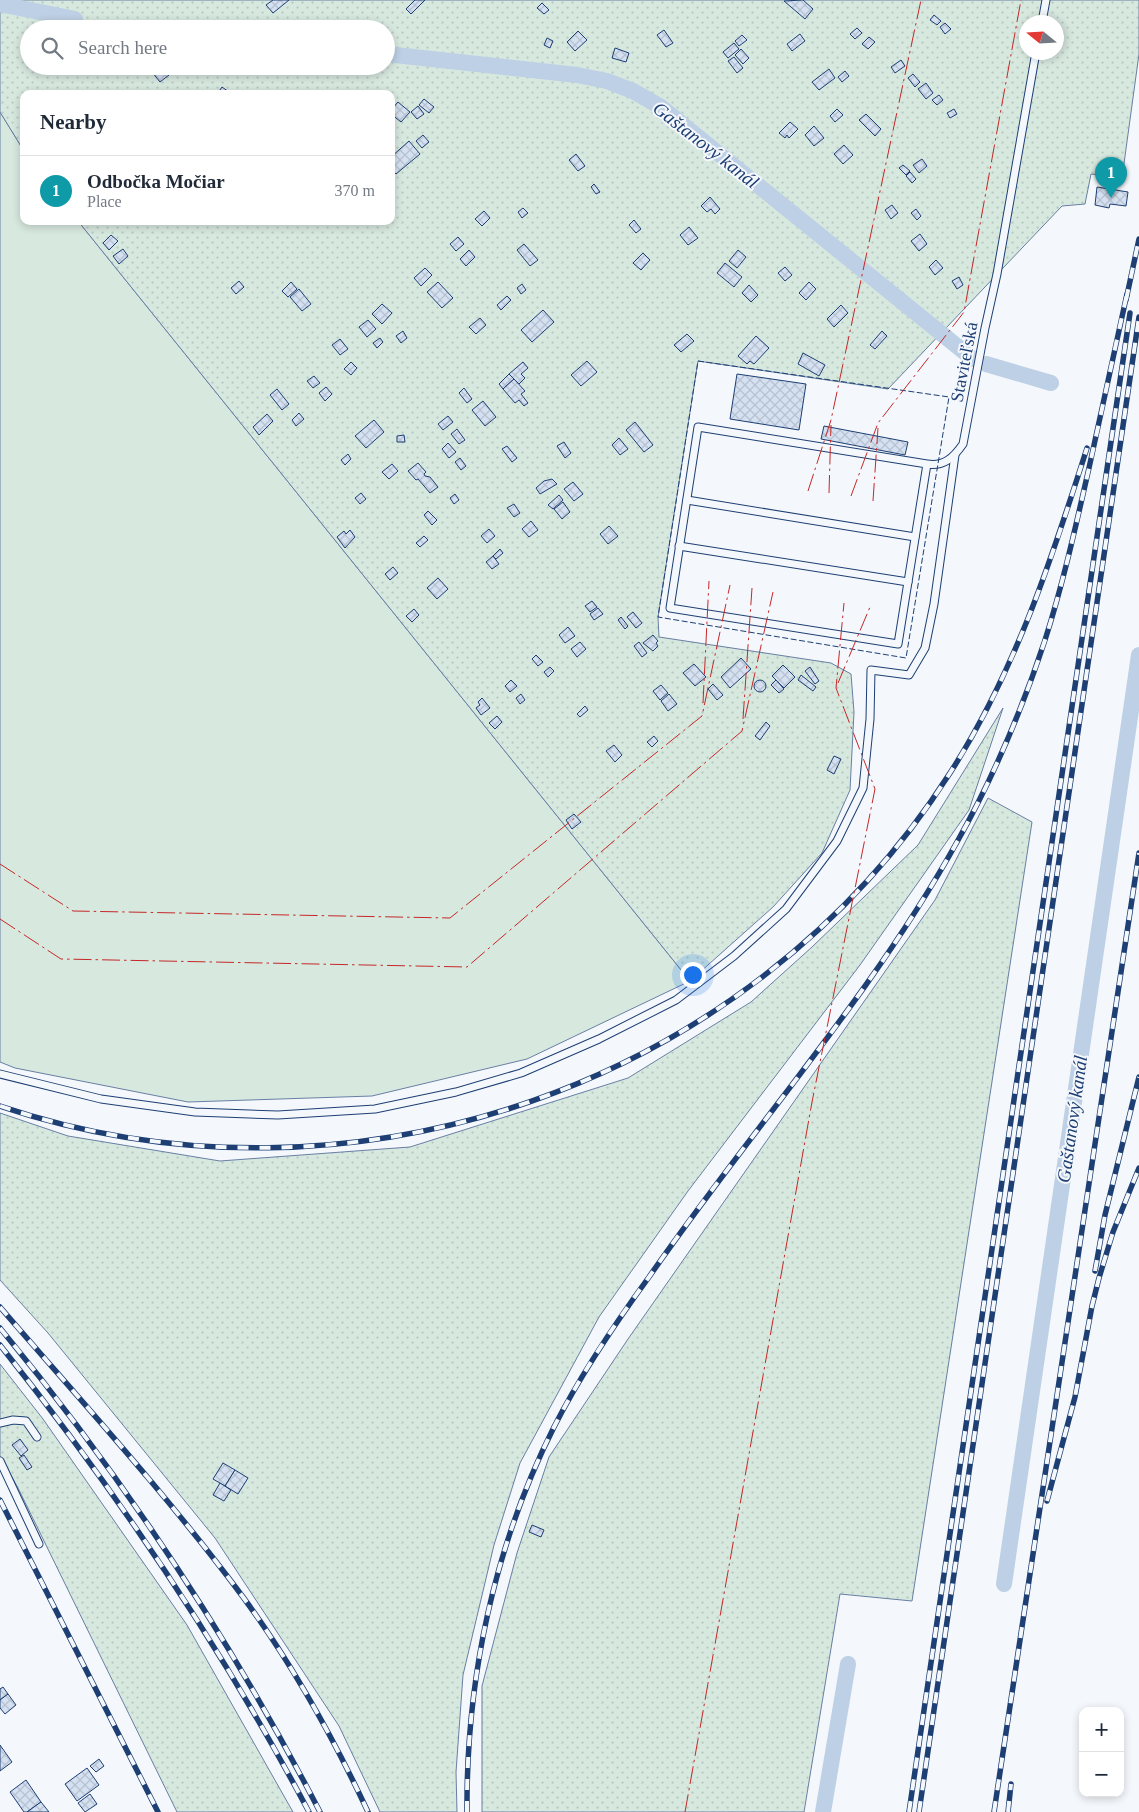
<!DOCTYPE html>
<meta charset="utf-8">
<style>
body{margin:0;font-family:Georgia,serif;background:#f6f6f7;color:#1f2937}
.controls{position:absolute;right:15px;bottom:15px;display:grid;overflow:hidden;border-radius:10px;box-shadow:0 2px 8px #0003}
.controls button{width:45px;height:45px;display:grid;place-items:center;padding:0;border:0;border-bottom:1px solid #e0e1e3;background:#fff;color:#1f2937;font:25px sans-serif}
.compass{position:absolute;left:1019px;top:15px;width:45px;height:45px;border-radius:50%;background:#fff;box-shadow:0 2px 8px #0003;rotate:288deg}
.you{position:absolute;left:692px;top:974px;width:18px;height:18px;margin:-12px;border:4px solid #fff;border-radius:50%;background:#1a73e8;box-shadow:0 0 0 8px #1a73e833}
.badge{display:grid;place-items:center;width:32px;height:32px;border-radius:50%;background:#c62828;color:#fff;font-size:16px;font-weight:700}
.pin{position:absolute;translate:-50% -41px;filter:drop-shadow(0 1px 2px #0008)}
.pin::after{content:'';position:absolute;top:26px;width:18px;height:15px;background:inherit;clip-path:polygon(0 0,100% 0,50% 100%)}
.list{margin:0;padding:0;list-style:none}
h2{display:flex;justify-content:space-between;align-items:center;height:65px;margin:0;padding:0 20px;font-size:21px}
h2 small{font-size:16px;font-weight:400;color:#747a83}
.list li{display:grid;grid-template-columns:32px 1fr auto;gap:15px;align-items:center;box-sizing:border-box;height:70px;padding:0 20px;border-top:1px solid #e0e1e3}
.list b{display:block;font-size:19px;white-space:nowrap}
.list p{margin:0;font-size:16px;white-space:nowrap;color:#747a83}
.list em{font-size:16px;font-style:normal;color:#747a83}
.icon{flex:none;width:28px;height:28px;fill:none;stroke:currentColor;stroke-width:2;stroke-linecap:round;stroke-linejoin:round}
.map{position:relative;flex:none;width:1139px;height:1812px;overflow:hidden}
.search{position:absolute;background:#fff;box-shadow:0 2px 8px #0003;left:20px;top:20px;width:375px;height:55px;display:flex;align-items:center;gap:12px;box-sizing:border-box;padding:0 18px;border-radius:28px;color:#747a83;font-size:19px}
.panel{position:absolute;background:#fff;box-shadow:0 2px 8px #0003;left:20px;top:90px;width:375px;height:135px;border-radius:10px}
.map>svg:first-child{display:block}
</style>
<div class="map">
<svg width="1139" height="1812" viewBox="0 0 1139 1812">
<defs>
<pattern id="garden-dots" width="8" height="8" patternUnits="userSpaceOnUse" patternTransform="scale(1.25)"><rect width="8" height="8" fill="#d7e8df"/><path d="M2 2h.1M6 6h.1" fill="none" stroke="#b8c8c3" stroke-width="1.8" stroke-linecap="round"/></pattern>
<pattern id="building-cross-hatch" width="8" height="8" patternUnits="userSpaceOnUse" patternTransform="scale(1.25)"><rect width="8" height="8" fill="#d5e0f0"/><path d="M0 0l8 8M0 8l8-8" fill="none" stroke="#b6c1d1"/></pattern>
</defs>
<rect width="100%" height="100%" fill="#f4f7fb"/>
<polygon fill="#d7e8df" stroke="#687fa3" points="0,112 24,151 24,221 78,221 690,981 527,1059 372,1096 188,1102 15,1068 0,1062"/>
<g fill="url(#garden-dots)" stroke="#687fa3" fill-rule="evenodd">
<path d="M 0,0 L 1139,0 L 1139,54 L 1122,178 L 1091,174 L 1085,204 L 1062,206 L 888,389 L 698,361 L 658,617 L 659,637 L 831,663 L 851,674 L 854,712 L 850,790 L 822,853 L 773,907 L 690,981 L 78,221 L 391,221 L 391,94 L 24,94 L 24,151 L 0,112 ZM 1026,22 L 1056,22 L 1056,52 L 1026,52 ZM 29,29 L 386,29 L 386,66 L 29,66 Z"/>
<polygon points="1003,708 969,810 860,965 688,1191 599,1317 520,1463 494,1545 463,1675 456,1772 457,1812 380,1812 339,1726 215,1538 48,1333 0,1280 0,1113 68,1136 220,1161 410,1147 628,1078 751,1002 812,947 918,845"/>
<polygon points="988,798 1032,822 912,1601 840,1594 804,1812 482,1812 482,1686 517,1553 549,1457 628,1339 935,900"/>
<polygon points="0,1364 43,1419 187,1625 293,1812 177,1812 17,1486 0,1456"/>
</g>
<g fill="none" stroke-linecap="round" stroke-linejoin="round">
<g stroke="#bed0e5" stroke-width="16">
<polyline points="0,4 75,19"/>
<polyline points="386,54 577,75 607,81 633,91 661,107 973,359"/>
<polyline points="986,364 1051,383"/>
<polyline points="1004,1584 1139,655"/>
<polyline points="823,1812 848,1664"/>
</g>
</g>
<g fill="url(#building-cross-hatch)" stroke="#1d3f73">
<polygon points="273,0 289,0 273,13 266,5"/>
<polygon points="415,0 425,0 411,14 406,9"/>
<polygon points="803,0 813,9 805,19 784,1"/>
<polygon points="542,3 549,10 544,14 537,8"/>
<polygon points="934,15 941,21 937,25 930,20"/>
<polygon points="945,23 951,29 945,34 940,27"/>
<polygon points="857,28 862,33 855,39 850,34"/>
<polygon points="664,30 673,43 666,47 657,35"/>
<polygon points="578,31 587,40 575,51 567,42"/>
<polygon points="800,34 805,41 792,51 787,44"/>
<polygon points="742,35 747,40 739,46 735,41"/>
<polygon points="869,37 875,42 868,49 862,44"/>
<polygon points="547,38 553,41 550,48 544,45"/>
<polygon points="734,43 739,49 728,58 723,52"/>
<polygon points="615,48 629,53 626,62 612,58"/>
<polygon points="741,49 749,58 743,64 735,55"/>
<polygon points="734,57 743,68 737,73 728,61"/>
<polygon points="901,60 905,66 895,73 891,67"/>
<polygon points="158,66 162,66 169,75 160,82 152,72"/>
<polygon points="829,69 835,78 819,90 812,82"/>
<polygon points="845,71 849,76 842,82 838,77"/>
<polygon points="913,74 920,82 915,87 908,78"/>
<polygon points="926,83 933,93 926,99 918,89"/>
<polygon points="222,87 229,92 228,94 217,94"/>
<polygon points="939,95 943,100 937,105 932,100"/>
<polygon points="424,99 434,107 429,113 419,105"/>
<polygon points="398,102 410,112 401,122 391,114 391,110"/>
<polygon points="418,106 424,114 417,119 411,112"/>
<polygon points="837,109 843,115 835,122 830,116"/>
<polygon points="954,109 957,114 950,118 947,113"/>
<polygon points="866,114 881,129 875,136 859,120"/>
<polygon points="790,122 798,129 789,138 787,135 785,138 779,133"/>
<polygon points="814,126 824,138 814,146 805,135"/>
<polygon points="423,135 429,142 422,148 416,141"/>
<polygon points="409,141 420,154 396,174 391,169 391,157"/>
<polygon points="844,145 853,155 843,164 834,154"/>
<polygon points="576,154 585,166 578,171 569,160"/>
<polygon points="922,159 927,166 919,173 913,165"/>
<polygon points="903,165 910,171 906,175 899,168"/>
<polygon points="910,172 916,179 912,183 906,176"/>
<polygon points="594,184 600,192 596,194 591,187"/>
<polygon points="1097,187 1128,192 1126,206 1110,204 1109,208 1095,205"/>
<polygon points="710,197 720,209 715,214 711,209 707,212 701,206"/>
<polygon points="892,205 898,213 891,219 885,210"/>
<polygon points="523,208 528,213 522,218 518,212"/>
<polygon points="916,209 921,216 917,220 911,213"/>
<polygon points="484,211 490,218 482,226 475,219"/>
<polygon points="634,220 641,229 636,233 629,225"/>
<polygon points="689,227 698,238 688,245 680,235"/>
<polygon points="920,234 927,244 919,251 911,241"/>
<polygon points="111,235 118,241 109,250 103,243"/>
<polygon points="458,237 464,244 456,251 450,244"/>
<polygon points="524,244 538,260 530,266 517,250"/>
<polygon points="123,249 128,256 119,264 113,256"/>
<polygon points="469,250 475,257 466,266 460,259"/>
<polygon points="738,250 746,257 737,268 729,261"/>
<polygon points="643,253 650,260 641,270 633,263"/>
<polygon points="936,260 943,268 935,275 929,267"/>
<polygon points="725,263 742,277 734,287 717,273"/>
<polygon points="785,267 792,275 785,281 778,273"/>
<polygon points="425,268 432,275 421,286 414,278"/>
<polygon points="959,277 963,285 957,289 952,281"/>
<polygon points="239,281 244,287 236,294 231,288"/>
<polygon points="291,282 297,289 288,297 282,291"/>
<polygon points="438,282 453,298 442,308 427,292"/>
<polygon points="809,282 816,289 806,300 799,293"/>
<polygon points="522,284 526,290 521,294 517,288"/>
<polygon points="749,285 758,295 751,302 742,293"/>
<polygon points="299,289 311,304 302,311 290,297"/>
<polygon points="507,296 511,300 501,310 497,305"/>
<polygon points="382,304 392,313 382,324 372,314"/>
<polygon points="841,305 848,313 834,327 827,319"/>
<polygon points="543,310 554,322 532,342 521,330"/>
<polygon points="480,318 486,325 476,334 469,327"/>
<polygon points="368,320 376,329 367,337 359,327"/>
<polygon points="403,331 407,338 401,343 396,336"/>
<polygon points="882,331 887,336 875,349 870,345"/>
<polygon points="687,334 694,341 681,352 674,345"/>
<polygon points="756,336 769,348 754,364 750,361 747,364 738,356"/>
<polygon points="380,338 383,342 377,348 373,343"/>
<polygon points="340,339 348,349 340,355 332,345"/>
<polygon points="803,353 825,365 819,376 798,364"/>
<polygon points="587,361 597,372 581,386 571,375"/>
<polygon points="351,362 357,368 351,375 344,369"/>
<polygon points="523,362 528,368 521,374 525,378 519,384 509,374"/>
<polygon points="509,374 514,379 503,389 499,384"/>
<polygon points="737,374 806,384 799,430 730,419"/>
<polygon points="314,376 320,383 313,388 307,381"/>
<polygon points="514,379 525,391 521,394 528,403 524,406 519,400 515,403 503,389"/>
<polygon points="326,387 332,394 325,401 319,393"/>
<polygon points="464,388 472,399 467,403 459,393"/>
<polygon points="277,389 289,404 282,410 270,395"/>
<polygon points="483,401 496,417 485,426 472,410"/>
<polygon points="299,413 304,419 296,426 292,420"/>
<polygon points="267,414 273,421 259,435 253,427"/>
<polygon points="448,416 453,422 443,430 438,424"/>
<polygon points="374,420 384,432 366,448 355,436"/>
<polygon points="635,422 653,445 644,452 626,430"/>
<polygon points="824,426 908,442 905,455 821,439"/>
<polygon points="457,429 465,440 459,444 451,434"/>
<polygon points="404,435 405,442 397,442 397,436"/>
<polygon points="619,438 628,449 620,455 612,445"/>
<polygon points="564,442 571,453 565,458 557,446"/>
<polygon points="448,443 456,452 449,458 442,449"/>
<polygon points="507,446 517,458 512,462 502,449"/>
<polygon points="348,454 351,459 345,465 341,460"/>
<polygon points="460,458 466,466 461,470 455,462"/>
<polygon points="418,463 426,472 424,474 425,476 430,477 438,487 430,493 418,479 416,480 408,471"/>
<polygon points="392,464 398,471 389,479 382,472"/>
<polygon points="552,479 557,484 540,494 536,488 544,481"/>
<polygon points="573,482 583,494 574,501 564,489"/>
<polygon points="361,493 366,499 360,504 355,498"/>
<polygon points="455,494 459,500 454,504 450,498"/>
<polygon points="559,495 563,500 553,509 548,505"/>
<polygon points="563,502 570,512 562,519 554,509"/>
<polygon points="514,504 520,513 514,517 507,508"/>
<polygon points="428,511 437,520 432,525 424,515"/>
<polygon points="531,521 538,530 529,537 522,529"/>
<polygon points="609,526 618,536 608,544 600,534"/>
<polygon points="489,529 495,536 487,543 481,536"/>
<polygon points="350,530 355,537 345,548 337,537 344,531 346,534"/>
<polygon points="424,536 428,540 420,547 416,543"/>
<polygon points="500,549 503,553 496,559 493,556"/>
<polygon points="493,556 499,564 492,569 486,562"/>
<polygon points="393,567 398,573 390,580 385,574"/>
<polygon points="438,578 448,589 437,599 427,588"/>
<polygon points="592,601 597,607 590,612 585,606"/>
<polygon points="598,608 603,614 594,620 590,614"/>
<polygon points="414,609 419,615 412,622 406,616"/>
<polygon points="633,612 642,623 636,628 627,617"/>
<polygon points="621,617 628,626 625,629 618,620"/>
<polygon points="568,627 575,636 565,643 559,635"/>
<polygon points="653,635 658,641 656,643 658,646 653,651 643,643"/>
<polygon points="580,642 586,649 577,657 571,649"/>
<polygon points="639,642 647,653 642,657 634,646"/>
<polygon points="536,655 543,662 538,666 532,659"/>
<polygon points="741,658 751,669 730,688 721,677"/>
<polygon points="694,664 706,677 695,686 683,673"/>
<polygon points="783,665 795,677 784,688 772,676"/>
<polygon points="550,667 554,671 548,677 544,672"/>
<polygon points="810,667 819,681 815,684 805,671"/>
<polygon points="801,675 816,687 813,691 798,680"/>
<polygon points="511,680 517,686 510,692 505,686"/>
<polygon points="776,680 784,689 779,693 771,685"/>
<circle cx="760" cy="686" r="6"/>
<polygon points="713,684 723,695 717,700 708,689"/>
<polygon points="661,685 668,693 660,700 653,691"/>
<polygon points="521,694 525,700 520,704 516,698"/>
<polygon points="669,694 677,704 668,711 661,701"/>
<polygon points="482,698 490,708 481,715 476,708 480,705 478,702"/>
<polygon points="585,706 588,710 580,717 577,714"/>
<polygon points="497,716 502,722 495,729 489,723"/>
<polygon points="766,722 770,726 760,740 755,736"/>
<polygon points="654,736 658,741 652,747 647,742"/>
<polygon points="614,745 622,755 615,762 606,751"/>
<polygon points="834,756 841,759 834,774 827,770"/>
<polygon points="574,814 581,822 572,829 566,820"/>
<polygon points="20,1439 28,1450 21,1456 12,1445"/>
<polygon points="24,1455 32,1467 27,1470 19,1458"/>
<polygon points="223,1463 235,1470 225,1486 213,1479"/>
<polygon points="235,1470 248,1478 238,1494 225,1486"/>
<polygon points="220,1483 231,1490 224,1501 213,1495"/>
<polygon points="532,1525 544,1530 541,1537 529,1532"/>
<polygon points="3,1687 8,1694 0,1700 0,1689"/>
<polygon points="8,1694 16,1705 5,1714 0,1708 0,1700"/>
<polygon points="0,1745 12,1762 0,1771"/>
<polygon points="99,1759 104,1766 96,1772 90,1766"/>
<polygon points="87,1768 99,1785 77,1801 65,1784"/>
<polygon points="26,1780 41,1802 27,1812 24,1812 10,1792"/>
<polygon points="90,1794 97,1804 85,1812 78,1803"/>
<polygon points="41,1802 49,1812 27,1812"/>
</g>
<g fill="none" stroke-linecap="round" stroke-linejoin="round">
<defs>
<g id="lane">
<polyline points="1042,22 1046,0"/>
<path d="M 927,464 L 898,644 L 670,608 L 698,427 L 927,464 C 944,467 954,457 963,444 L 985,328 L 997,274 L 1036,52"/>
<polyline points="687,500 915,537"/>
<polyline points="679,546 908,582"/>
<polyline points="0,1074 101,1099 195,1112 278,1115 375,1109 456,1092 521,1073 599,1039 676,1000 734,956 786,909 837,841 863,788 870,719 871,670 909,675 925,648 934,604 955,455"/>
<polyline points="0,1423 13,1420 26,1421 37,1437"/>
<polyline points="0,1461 39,1544"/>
</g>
</defs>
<use href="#lane" stroke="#1d3f73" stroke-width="9"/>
<use href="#lane" stroke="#f4f7fb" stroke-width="7"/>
<defs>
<g id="rail">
<polyline points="1126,300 1139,239"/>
<path d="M 0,1106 C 351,1224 750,1086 950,773 C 1015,672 1051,561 1087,448"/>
<polyline points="1095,1271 1105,1215 1139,1077"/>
<path d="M 0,1307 C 82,1402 168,1496 243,1597 C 292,1664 333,1737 368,1812"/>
<path d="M 0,1328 C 123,1477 231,1640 320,1812"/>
<path d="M 0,1345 C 117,1492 221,1646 309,1812"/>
<polyline points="0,1500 158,1812"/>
<polyline points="1047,1501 1075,1397 1092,1306 1099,1278 1113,1232 1139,1168"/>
<path d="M 467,1812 C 466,1679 494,1546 554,1427 C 581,1374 614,1325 649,1277 C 750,1131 871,997 957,842 C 993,778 1022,710 1045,640 C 1063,584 1076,525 1089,468 C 1102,410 1114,352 1127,294"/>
<polyline points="909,1812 1130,313"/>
<polyline points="919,1812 1139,317"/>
<polyline points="994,1812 1139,853"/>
<polyline points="1008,1812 1011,1784"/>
</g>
</defs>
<use href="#rail" stroke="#1d3f73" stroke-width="5.5"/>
<use href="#rail" stroke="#f4f7fb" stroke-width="4" stroke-dasharray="11" stroke-linecap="butt"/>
<polygon stroke="#1d3f73" stroke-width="1" stroke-dasharray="6 2.5" stroke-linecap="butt" points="698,361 949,397 906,658 658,617"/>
<g stroke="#c62828" stroke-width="1" stroke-dasharray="18 4 2.5 4" stroke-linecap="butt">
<polyline points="808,491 831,420 921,0"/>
<polyline points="829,493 831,425"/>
<polyline points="851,496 878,423 964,312 1021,0"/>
<polyline points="873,501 878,428"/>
<polyline points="838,683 870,607"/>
<polyline points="703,703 709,581"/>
<polyline points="743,719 752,588"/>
<polyline points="0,864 73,911 450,918 702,716 730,585"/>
<polyline points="0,919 61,959 467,967 742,731 773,592"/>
<polyline points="685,1812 812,1102 875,789 836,688 844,603"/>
</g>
</g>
<g text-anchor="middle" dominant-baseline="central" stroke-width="4" stroke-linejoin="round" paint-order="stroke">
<g font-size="18" fill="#1d3f73" stroke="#f4f7fb">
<text transform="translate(964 362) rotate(-79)">Staviteľská</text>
</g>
<g font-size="19" font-style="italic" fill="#1d3f73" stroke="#f4f7fb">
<text transform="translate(706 145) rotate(38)">Gaštanový kanál</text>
<text transform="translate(1072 1119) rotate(-82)">Gaštanový kanál</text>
</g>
</g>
</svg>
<div class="controls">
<button>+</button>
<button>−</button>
</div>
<svg class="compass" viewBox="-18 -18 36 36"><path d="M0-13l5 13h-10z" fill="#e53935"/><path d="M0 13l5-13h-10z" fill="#747a83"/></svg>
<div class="you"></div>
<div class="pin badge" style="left:1111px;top:198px;background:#0f9aa8">1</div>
<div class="search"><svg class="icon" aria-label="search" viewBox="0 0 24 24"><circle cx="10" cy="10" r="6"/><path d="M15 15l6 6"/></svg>Search here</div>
<section class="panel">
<h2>Nearby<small></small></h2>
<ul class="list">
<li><span class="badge" style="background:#0f9aa8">1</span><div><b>Odbočka Močiar</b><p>Place</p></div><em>370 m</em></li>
</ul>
</section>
</div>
